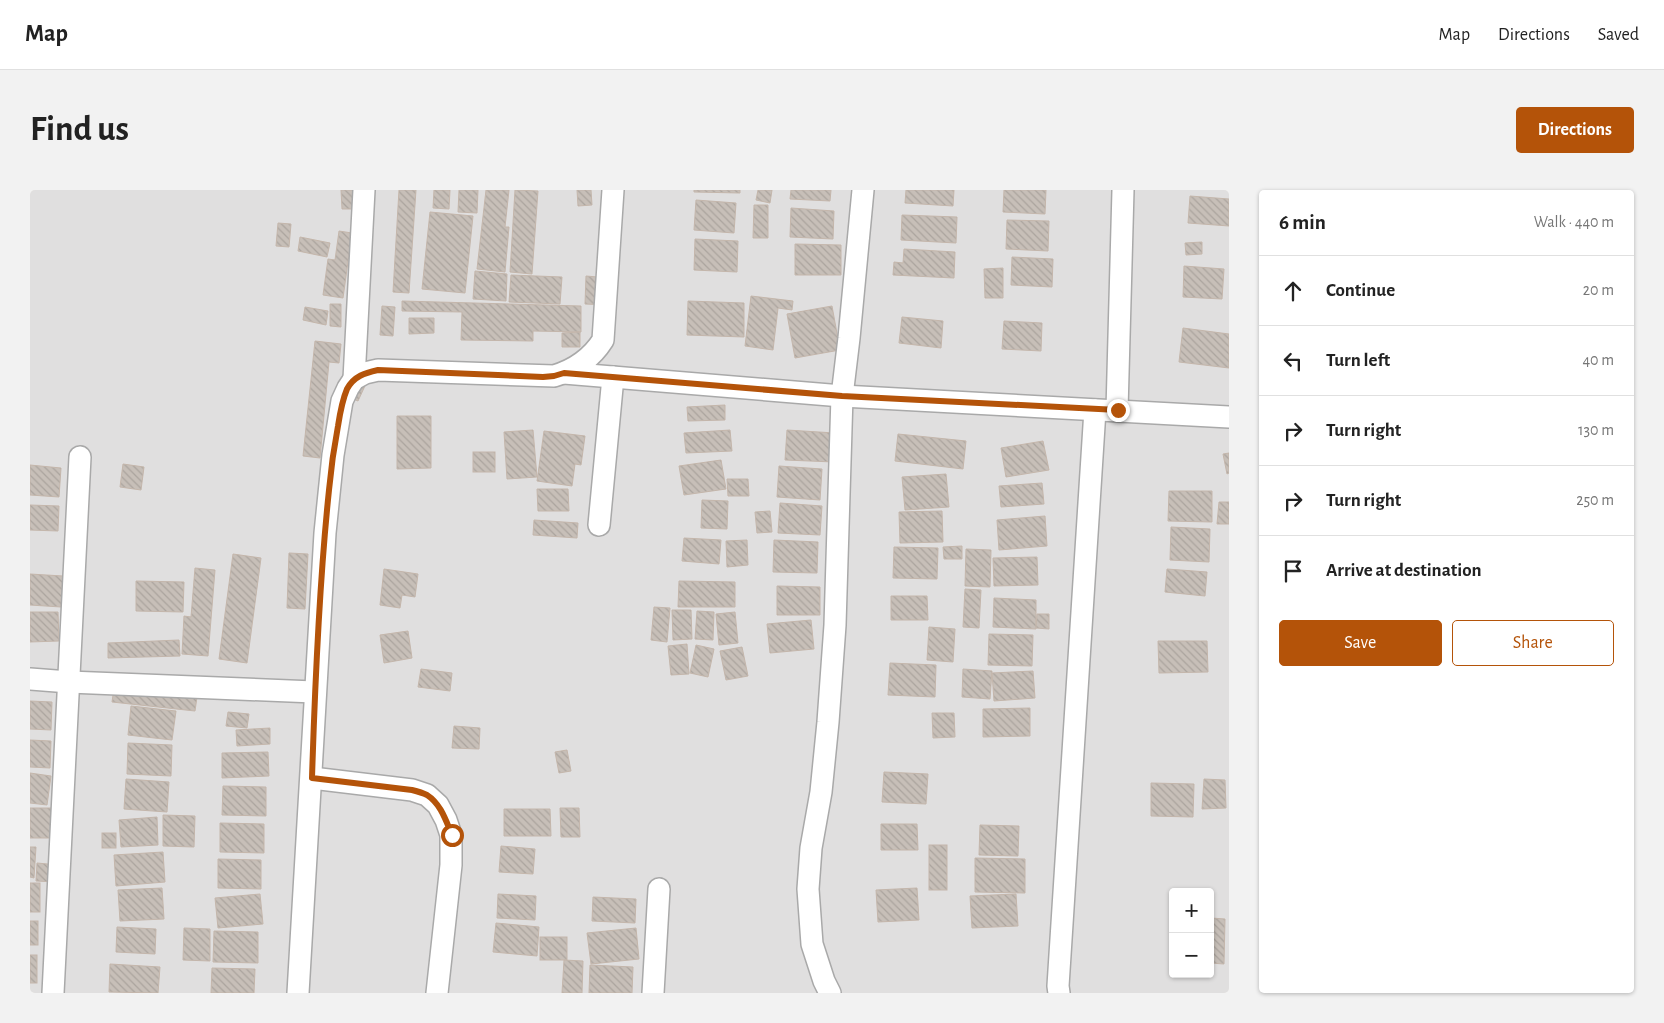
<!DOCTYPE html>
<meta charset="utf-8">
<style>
body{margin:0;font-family:"Alegreya Sans",sans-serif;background:#f2f2f2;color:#222}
.controls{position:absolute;right:15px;bottom:15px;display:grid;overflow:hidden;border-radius:5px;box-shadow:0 1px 4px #0004}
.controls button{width:45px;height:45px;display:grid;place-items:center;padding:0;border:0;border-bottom:1px solid #e0e0e0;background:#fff;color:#222;font:25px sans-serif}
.stop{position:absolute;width:15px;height:15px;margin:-11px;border:4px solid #b45309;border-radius:50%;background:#fff}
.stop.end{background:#b45309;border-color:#fff;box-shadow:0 1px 5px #0008}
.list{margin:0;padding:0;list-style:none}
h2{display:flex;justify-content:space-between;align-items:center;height:65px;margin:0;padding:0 20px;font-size:21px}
h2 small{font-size:16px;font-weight:400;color:#767676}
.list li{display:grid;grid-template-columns:32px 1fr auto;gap:15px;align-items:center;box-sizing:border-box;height:70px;padding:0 20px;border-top:1px solid #e0e0e0}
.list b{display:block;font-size:19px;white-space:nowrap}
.list em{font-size:16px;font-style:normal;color:#767676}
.actions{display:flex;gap:10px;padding:15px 20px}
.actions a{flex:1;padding:11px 0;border:1px solid #b45309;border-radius:5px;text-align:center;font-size:18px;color:#b45309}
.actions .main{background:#b45309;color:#fff}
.icon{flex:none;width:28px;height:28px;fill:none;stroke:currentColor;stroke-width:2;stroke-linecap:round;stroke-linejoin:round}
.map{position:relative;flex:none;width:1199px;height:803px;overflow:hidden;border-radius:5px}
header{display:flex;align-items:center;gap:30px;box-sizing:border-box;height:70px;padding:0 25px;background:#fff;border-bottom:1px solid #e0e0e0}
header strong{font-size:24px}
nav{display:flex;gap:28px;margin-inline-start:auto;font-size:18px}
.intro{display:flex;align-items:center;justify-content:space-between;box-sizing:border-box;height:120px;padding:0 30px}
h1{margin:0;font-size:35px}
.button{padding:12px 22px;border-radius:5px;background:#b45309;color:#fff;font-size:18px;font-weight:700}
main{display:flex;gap:30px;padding:0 30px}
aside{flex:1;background:#fff;border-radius:5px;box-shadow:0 1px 4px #0004}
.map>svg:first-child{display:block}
</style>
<header>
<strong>Map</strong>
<nav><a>Map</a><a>Directions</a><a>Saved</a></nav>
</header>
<div class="intro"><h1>Find us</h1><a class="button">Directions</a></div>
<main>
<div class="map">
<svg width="1199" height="803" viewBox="0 0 1199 803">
<defs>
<pattern id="building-back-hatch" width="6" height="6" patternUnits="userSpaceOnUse" patternTransform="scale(1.25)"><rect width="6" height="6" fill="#c7bfb8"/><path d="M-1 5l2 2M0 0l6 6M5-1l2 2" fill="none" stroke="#aba49e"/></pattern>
</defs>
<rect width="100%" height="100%" fill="#f2efe9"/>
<path fill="#e0dfdf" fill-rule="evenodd" d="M 0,0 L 1199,0 L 1199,803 L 0,803 ZM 1143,702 L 1180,702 L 1180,784 L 1143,784 Z"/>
<g fill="url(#building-back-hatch)" stroke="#c4b6ab">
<polygon points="311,0 329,0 330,19 312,19"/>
<polygon points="369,0 386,0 379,103 363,102"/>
<polygon points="404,0 420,0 419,19 403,18"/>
<polygon points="429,0 448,0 447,23 428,22"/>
<polygon points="456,0 479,0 475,37 479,37 475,82 447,79"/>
<polygon points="485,0 508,1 502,84 480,82"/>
<polygon points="547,0 561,0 562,15 548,16"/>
<polygon points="664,0 710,0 710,3 664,2"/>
<polygon points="728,0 742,0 740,13 726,10"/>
<polygon points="761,0 801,0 800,11 760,9"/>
<polygon points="876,0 924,0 923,16 875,13"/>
<polygon points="974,0 1016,0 1015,24 973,22"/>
<polygon points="1160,6 1199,9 1199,36 1158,33"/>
<polygon points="666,10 706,13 704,43 664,40"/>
<polygon points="724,15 738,15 738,48 723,48"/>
<polygon points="761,18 804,21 803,49 760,47"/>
<polygon points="400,22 443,26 435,103 392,99"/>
<polygon points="872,25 927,27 926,53 871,50"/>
<polygon points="977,30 1019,31 1018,61 976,59"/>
<polygon points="248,33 261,34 259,57 246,56"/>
<polygon points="309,41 322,43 313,108 293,105 298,69 305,70"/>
<polygon points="270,47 300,53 297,67 268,61"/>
<polygon points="665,49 708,51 707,82 664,80"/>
<polygon points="1172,52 1172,64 1156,65 1155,53"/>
<polygon points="765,54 811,55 811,85 765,85"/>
<polygon points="874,59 925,62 924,88 863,85 864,72 873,73"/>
<polygon points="982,67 1023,69 1022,97 981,95"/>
<polygon points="1154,76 1194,79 1192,109 1153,107"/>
<polygon points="973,78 973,108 955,108 954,79"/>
<polygon points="445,81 477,84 476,111 443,109"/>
<polygon points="481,85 532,87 530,114 479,112"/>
<polygon points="556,86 579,88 578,115 555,114"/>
<polygon points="721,106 763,111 762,120 748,118 743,160 715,156"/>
<polygon points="372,111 551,116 551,142 503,141 503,151 431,150 432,122 372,121"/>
<polygon points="658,111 714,113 714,147 657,145"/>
<polygon points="300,114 311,114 311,137 300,136"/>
<polygon points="352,116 365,117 363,146 350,145"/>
<polygon points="802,116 810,160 765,168 757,124"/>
<polygon points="275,117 298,121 296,135 273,130"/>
<polygon points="872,127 913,131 911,158 869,153"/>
<polygon points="379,128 404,128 404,143 379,144"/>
<polygon points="974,131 1012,133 1011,161 972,159"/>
<polygon points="1153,138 1199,144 1199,178 1149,172"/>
<polygon points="550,142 550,157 532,157 532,143"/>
<polygon points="285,151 311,154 309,173 299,172 290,268 273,266"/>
<polygon points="340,185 328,211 321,208"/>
<polygon points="695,215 695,230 658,231 657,217"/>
<polygon points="367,226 401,226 401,278 367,279"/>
<polygon points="503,240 507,287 477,289 474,242"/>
<polygon points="700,240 702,261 656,263 654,243"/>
<polygon points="757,240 805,243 804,272 755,270"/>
<polygon points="514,241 555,246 551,275 545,274 542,296 507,291"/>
<polygon points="868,244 936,251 933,279 865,271"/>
<polygon points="1013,251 1019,280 976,287 971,258"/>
<rect x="443" y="262" width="22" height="20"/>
<polygon points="1199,263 1199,283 1197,284 1193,264"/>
<polygon points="691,270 696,299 654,305 649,276"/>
<polygon points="93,274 114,277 111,300 90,297"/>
<polygon points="0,275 31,278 29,307 0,305"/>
<polygon points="749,276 792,279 790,310 747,307"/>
<polygon points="916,284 919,317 875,320 872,287"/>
<polygon points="697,289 718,289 719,306 698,306"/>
<polygon points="1012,293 1014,314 971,317 969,296"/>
<polygon points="507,299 538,299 539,321 508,321"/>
<polygon points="1139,301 1182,301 1182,332 1138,331"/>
<polygon points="672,310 698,311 697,339 671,338"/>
<polygon points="1189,312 1199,312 1199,334 1187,334"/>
<polygon points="750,313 792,316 790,345 748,343"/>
<polygon points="0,315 29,316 28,341 0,340"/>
<polygon points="740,321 742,342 727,343 725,322"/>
<polygon points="912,321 913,352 870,353 869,322"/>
<polygon points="1015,326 1017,356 969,360 967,330"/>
<polygon points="504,330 548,333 547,348 503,345"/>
<polygon points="1141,337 1180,339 1179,372 1140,370"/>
<polygon points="654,348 691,350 689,374 652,371"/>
<polygon points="717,350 718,375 697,377 696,351"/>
<polygon points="744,350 788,352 787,383 743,382"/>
<polygon points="932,356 932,369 914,369 913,357"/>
<polygon points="864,357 908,358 907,389 863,388"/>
<polygon points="936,359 961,360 960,397 935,396"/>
<polygon points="259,363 278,364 275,419 257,418"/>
<polygon points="203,364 231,368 217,473 189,469"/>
<polygon points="1007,367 1008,395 964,396 963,368"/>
<polygon points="165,378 185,380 178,466 152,464 154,426 161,427"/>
<polygon points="354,379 388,384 385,407 372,405 370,418 350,415"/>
<polygon points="1137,379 1177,382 1175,406 1135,402"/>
<polygon points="0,384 33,386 31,417 0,415"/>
<polygon points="106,391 154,392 153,422 106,421"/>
<polygon points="649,391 705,392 705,417 648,417"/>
<polygon points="747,396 790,397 790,425 747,425"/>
<polygon points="935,399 951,400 949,438 933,437"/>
<polygon points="861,406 897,406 898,430 861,430"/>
<polygon points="964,408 1006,410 1006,439 963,437"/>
<polygon points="624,417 640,418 637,452 621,450"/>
<polygon points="642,420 661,420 662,449 643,450"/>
<polygon points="667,421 684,422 683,450 665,449"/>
<polygon points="0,422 28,422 29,451 0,452"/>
<polygon points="705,422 708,453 689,455 686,424"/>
<polygon points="1007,424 1019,424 1019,439 1006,438"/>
<polygon points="781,430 784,459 740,463 737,434"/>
<polygon points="899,437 925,439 923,472 897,470"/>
<polygon points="378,441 382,468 354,473 350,445"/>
<polygon points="959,444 1003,445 1002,476 958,475"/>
<polygon points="149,450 150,466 78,468 78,453"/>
<polygon points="1128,451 1177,451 1178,482 1129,483"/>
<polygon points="657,454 659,484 641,485 638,456"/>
<polygon points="666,455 684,459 678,487 660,483"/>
<polygon points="712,457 718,486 696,490 690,461"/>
<polygon points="860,473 906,475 905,507 858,505"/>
<polygon points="391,479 422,483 420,501 388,497"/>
<polygon points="933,479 962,481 960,509 932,507"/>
<polygon points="1003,481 1005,508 964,511 962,483"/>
<polygon points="84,498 167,507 165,521 82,512"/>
<polygon points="0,511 22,512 21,540 0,539"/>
<polygon points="101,516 146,521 142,550 98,545"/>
<polygon points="1000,518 1000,546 953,547 953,519"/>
<polygon points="198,522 219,524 217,538 196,536"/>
<polygon points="902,523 924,523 925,547 903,548"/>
<polygon points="424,536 450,538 449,559 422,558"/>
<polygon points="240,538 240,554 207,556 206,540"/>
<polygon points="0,550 21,551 20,578 0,577"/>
<polygon points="98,553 142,555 141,586 97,584"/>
<polygon points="537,560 541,581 529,583 525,562"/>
<polygon points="238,562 239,586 192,588 192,563"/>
<polygon points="854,582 898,584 896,614 852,612"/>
<polygon points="0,583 21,586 17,615 0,613"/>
<polygon points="96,589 139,592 137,622 94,619"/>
<polygon points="1174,589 1195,590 1196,618 1172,619"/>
<polygon points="1121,593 1164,594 1163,627 1121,626"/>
<polygon points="193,596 236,597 236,626 192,625"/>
<rect x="0" y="618" width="22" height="30"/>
<polygon points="530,618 549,618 550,647 531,647"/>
<polygon points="474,619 520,619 521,646 474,646"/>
<polygon points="133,625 165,626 164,657 133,656"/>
<polygon points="127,627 128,655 91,657 89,630"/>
<polygon points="190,633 234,634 234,663 190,662"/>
<polygon points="851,634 887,634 888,660 851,660"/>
<polygon points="950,635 989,636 988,666 949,665"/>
<rect x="72" y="643" width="14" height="15"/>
<rect x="899" y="655" width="18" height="45"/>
<polygon points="471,656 505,659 503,684 469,682"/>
<polygon points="0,657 6,657 4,688 0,687"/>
<polygon points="133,662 135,692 86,696 84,665"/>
<polygon points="945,668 995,669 995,703 945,702"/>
<polygon points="188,669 231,670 231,699 188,698"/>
<polygon points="7,673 28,675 27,692 6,691"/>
<rect x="0" y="693" width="10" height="29"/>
<polygon points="132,698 134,729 90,731 88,700"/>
<polygon points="887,698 889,730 848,732 846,700"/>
<polygon points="230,704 233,734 188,738 185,708"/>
<polygon points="468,704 506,706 505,730 467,728"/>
<polygon points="986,704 988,736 942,738 940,706"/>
<polygon points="563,707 606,709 605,733 562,731"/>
<polygon points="1181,728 1195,729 1194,774 1180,773"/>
<rect x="0" y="731" width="8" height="24"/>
<polygon points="466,733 509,737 507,766 463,762"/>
<polygon points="87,737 126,739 125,764 86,762"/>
<polygon points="154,738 180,739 180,771 153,770"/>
<polygon points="606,738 609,769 561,774 557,743"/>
<polygon points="184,741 228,742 228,773 183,772"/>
<rect x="510" y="747" width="27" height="23"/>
<rect x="0" y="765" width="7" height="28"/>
<polygon points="534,770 553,771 552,803 532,803"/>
<polygon points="80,774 130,777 128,803 79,802"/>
<polygon points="560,775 603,777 602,803 559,803"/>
<polygon points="182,778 225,779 224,803 181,803"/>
</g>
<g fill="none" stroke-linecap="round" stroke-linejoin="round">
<defs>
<g id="minor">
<polyline points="534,183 812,206 1199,227"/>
<polyline points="324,189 334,0"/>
<polyline points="1087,220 1093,0"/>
<polyline points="569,335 583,187"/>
<polyline points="0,489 39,492 284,502"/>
<polyline points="282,588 382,600 397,605 408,615 416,630 421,645 421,675 407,803"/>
<polyline points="23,803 50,267"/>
<path d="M 268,803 L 295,343 L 303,265 L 312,211 L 318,198 L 324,189 L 335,183 L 348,180 L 524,186 C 544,180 561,169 573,150 L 583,0"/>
<polyline points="623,803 629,699"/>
<polyline points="800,803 794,791 782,754 778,699 781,658 791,602 798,532 805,435 812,206 819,148 833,0"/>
<polyline points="1029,803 1028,796 1065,220"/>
</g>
</defs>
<use href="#minor" stroke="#a9a9a9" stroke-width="24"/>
<use href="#minor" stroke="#fff" stroke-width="21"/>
</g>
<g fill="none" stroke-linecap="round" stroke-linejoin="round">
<path stroke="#b45309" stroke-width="6" d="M 422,645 C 416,631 411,614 397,605 C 393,603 386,601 382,600 L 282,588 C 285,492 289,395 299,300 C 301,278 304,257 308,236 C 310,223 312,211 317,199 C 324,186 335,183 348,180 L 513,187 L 524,186 L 534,183 L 812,206 L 1088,220"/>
</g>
</svg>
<div class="controls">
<button>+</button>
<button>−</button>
</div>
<div class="stop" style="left:422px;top:645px"></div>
<div class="stop end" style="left:1088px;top:220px"></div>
</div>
<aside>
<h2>6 min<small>Walk · 440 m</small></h2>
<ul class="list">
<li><svg class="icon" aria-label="ahead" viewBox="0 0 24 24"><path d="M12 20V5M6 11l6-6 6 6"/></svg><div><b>Continue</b></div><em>20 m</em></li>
<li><svg class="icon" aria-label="left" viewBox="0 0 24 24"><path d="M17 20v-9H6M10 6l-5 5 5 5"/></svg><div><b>Turn left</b></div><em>40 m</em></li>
<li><svg class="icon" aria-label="right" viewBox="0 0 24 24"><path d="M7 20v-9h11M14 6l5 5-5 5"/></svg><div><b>Turn right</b></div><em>130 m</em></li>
<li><svg class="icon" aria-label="right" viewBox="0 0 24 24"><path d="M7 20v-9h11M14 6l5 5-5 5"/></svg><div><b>Turn right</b></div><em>250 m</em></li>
<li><svg class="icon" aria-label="arrive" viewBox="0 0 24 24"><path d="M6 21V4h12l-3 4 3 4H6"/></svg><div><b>Arrive at destination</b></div></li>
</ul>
<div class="actions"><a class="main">Save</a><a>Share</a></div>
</aside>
</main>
